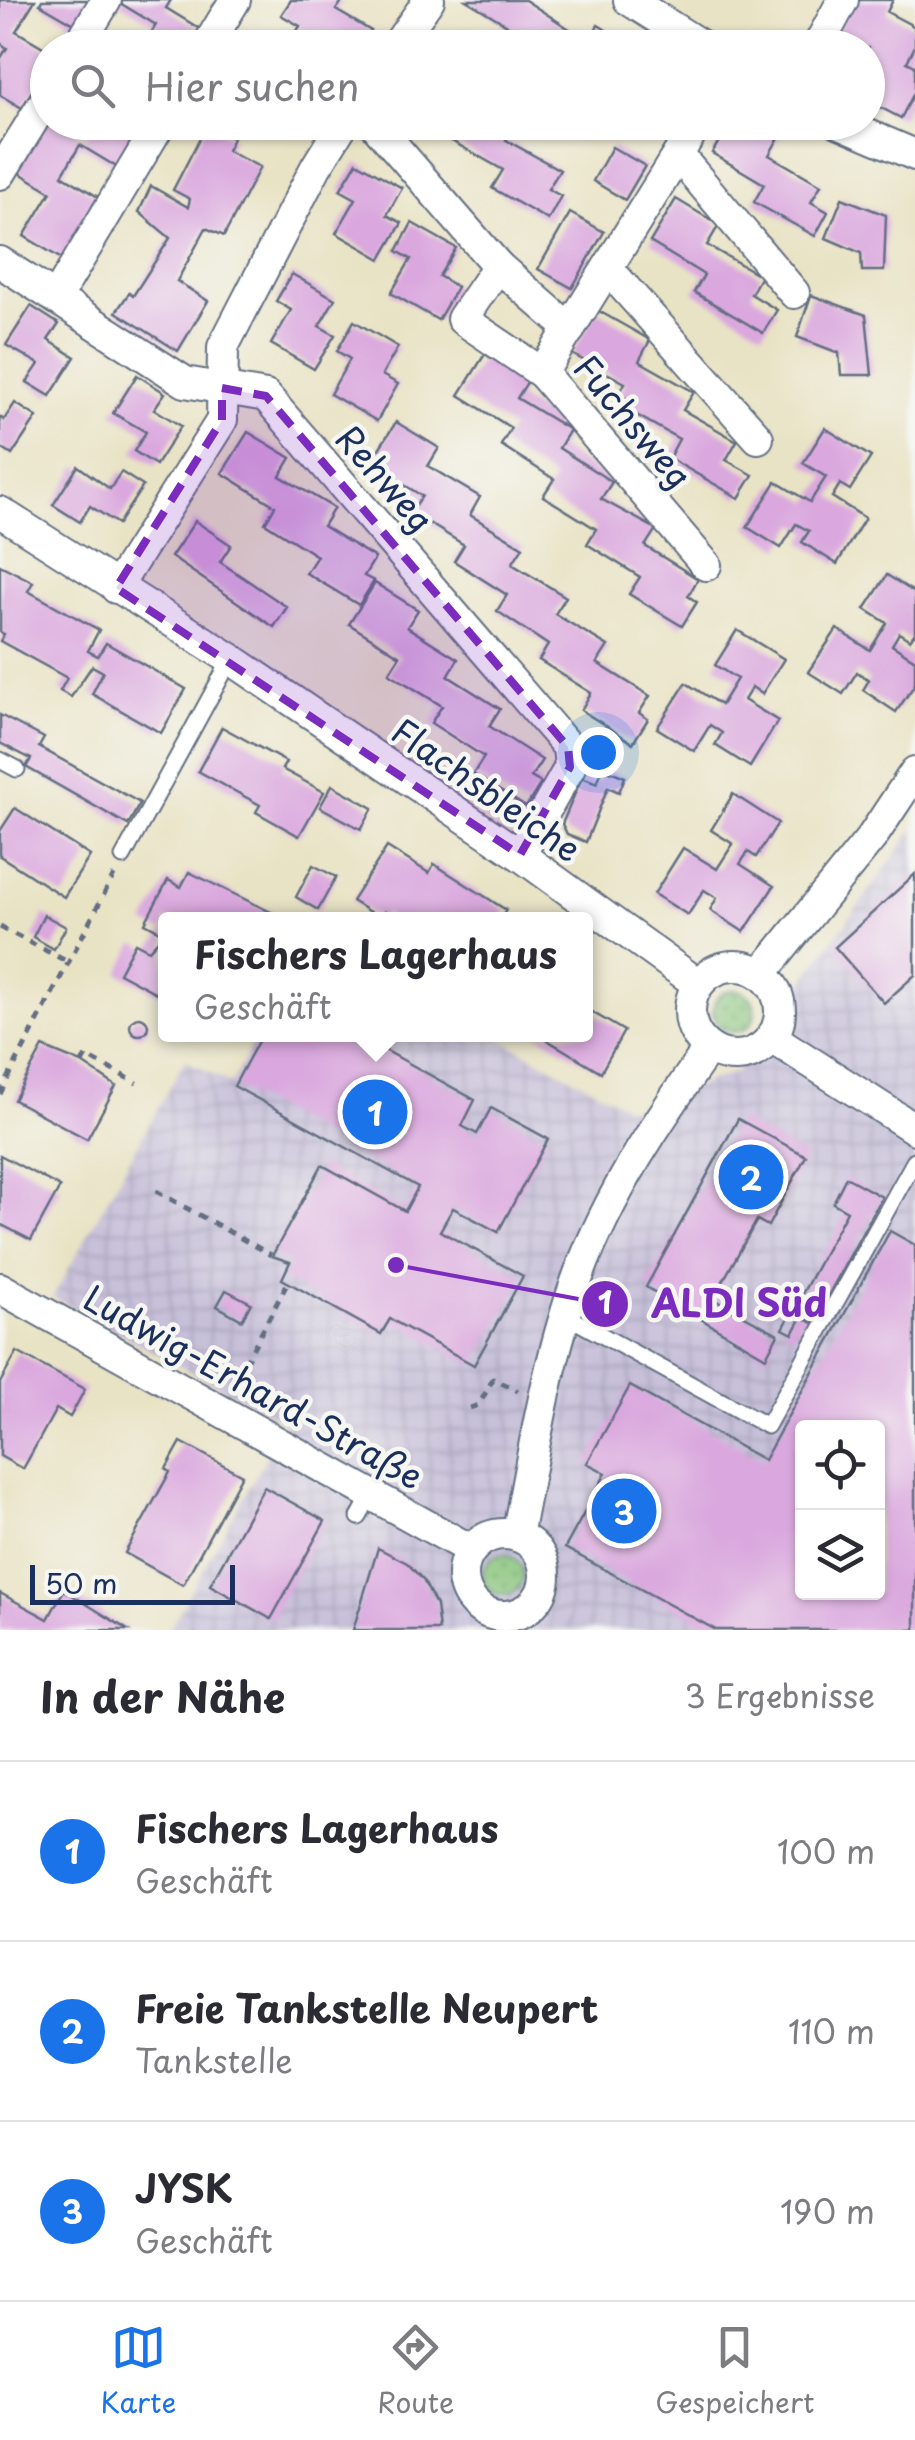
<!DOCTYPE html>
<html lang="de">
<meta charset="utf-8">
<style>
body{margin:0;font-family:"Playpen Sans",sans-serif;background:#f2f2f3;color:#2b2b33}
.controls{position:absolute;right:30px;bottom:30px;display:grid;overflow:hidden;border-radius:10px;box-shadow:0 2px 8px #0004}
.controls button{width:90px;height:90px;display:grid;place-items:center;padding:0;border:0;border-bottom:2px solid #e1e1e2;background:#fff;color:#2b2b33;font:50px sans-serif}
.scale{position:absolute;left:30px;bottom:25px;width:205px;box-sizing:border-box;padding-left:10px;border:5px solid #1b2f5e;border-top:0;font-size:28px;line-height:35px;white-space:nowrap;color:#1b2f5e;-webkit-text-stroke:8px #f6f6f2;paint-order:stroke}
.you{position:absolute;left:598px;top:752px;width:35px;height:35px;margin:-25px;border:8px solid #fff;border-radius:50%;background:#1a73e8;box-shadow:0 0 0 15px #1a73e833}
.badge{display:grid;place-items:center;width:65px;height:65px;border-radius:50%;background:#1a73e8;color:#fff;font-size:32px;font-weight:700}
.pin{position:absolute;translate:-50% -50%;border:5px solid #fff;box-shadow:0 2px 10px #0006}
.popup{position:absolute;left:158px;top:912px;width:435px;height:130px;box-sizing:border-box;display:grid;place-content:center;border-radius:10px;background:#fff;filter:drop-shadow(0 2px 8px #0005);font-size:32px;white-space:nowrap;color:#7c7c81}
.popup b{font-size:38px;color:#2b2b33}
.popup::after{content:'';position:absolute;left:50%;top:100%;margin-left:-20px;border:20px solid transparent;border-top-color:#fff}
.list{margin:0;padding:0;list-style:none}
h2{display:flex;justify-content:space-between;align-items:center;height:130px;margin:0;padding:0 40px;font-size:42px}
h2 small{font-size:32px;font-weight:400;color:#7c7c81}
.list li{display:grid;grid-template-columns:65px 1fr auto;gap:30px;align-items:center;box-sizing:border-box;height:180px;padding:0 40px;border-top:2px solid #e1e1e2}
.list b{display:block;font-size:38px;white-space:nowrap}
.list p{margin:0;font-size:32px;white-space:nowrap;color:#7c7c81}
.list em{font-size:32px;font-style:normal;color:#7c7c81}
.icon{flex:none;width:55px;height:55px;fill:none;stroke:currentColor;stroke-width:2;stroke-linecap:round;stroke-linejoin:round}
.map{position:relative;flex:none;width:915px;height:1630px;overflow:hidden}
.search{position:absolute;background:#fff;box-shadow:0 2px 8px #0004;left:30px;right:30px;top:30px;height:110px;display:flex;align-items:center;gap:25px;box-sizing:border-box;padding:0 35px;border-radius:55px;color:#7c7c81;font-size:38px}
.sheet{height:670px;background:#fff}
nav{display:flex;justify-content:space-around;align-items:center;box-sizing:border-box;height:140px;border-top:2px solid #e1e1e2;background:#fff;font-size:28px;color:#7c7c81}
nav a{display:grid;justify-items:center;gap:5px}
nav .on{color:#1a73e8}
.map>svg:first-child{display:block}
</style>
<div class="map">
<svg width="915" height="1630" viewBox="0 0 915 1630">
<defs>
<pattern id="industrial-grid" width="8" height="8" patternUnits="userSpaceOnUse" patternTransform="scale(2.5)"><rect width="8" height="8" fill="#c7c0d9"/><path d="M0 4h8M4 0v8" fill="none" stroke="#aaa5bd"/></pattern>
<pattern id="green-dots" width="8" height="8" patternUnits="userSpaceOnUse" patternTransform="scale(2.5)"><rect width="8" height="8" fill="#89c47a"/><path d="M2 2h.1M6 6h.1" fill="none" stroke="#6fa067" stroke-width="1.8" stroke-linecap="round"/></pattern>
</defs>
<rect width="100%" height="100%" fill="#f6f6f2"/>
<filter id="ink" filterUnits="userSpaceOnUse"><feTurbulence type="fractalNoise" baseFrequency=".01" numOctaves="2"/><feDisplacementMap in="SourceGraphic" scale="20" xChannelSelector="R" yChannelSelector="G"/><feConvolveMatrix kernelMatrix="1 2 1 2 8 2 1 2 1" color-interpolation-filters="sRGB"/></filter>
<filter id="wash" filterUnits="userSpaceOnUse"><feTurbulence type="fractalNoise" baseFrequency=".0048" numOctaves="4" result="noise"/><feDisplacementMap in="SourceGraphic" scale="40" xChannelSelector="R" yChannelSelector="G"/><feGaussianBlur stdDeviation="2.25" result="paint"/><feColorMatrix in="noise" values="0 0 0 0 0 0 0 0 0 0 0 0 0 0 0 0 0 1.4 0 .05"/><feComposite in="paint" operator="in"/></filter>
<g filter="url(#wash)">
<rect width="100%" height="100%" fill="#e9e3c5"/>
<path fill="url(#industrial-grid)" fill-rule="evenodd" d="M 915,828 L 915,1630 L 169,1630 L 285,1423 L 53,1297 L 185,1060 L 231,1084 L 257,1035 L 493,1035 L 629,1108 L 737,1072 ZM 802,1428 L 878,1428 L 878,1592 L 802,1592 Z"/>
<g fill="url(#green-dots)" stroke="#527a6c" stroke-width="2.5">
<circle cx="734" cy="1011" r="21"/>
<circle cx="503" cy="1575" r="20"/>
</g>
<g id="blocks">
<g fill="#daa7de" fill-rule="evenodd">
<polygon points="0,0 35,0 16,31 48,50 48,65 22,108 0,95 0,59 7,48 0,43"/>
<polygon points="42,0 93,0 78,26 40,4"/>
<polygon points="115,0 171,0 166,8 205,32 195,48 142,48 156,25"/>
<polygon points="291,0 343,0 336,10 371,31 360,48 337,44 335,48 286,48 300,26 281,15"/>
<polygon points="466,0 525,0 577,34 569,48 505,48 496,42 507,25"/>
<polygon points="852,0 893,0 887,12 915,27 915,46 907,62 915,66 915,91 901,118 868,101 868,48 828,48"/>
<polygon points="598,25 636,48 585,48"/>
<polygon points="247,31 273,48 237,48"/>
<polygon points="102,34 124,48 87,48"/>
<polygon points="47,122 59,122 85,138 94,122 147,126 120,169 80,145 62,175 98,197 92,207 96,209 65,261 24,236 51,192 13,169"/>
<polygon points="460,122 516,122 506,140 560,170 548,189 561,196 548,220 492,188 503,170 450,140"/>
<polygon points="730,122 761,122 781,134 769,155 821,185 811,202 828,212 815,236 754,202 764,184 712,153"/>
<polygon points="207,124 233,138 227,151 260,167 224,236 206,228 177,281 208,301 178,351 116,312 129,293 133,296 170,238 139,212 151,186 188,207 190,199 173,190"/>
<polygon points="612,147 645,166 625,200 593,181"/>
<polygon points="357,162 402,188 387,215 402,223 381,259 336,233 356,199 340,190"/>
<polygon points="842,198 886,215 884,271 862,271 861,253 826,238"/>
<polygon points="676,199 719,225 707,245 761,276 751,294 777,310 763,333 694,292 704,275 650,242"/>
<polygon points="570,213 604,232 572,288 538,269"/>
<polygon points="412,223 456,248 439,276 457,287 438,320 391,293 411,259 397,251"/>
<polygon points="292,274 335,299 319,326 335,335 314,369 271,344 291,310 276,301"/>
<polygon points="811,295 866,315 872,375 841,375 839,353 797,337"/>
<polygon points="31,306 59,324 48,340 75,357 50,396 27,382 39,364 6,345"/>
<polygon points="597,310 650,340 639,361 694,392 683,410 737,441 726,460 753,475 739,498 669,458 679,439 626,409 631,401 619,394 625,383 572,354"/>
<polygon points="354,321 398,347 382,375 398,384 377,421 330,394 350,359 337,351"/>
<polygon points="485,354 528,381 517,398 570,430 559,448 612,482 601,499 656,529 645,546 698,579 688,596 697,602 682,626 629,594 640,577 587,544 596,529 543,496 554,479 501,445 511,428 459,395"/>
<polygon points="137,375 165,393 154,409 181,426 156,465 134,451 146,432 113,413"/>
<polygon points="15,403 37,417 12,455 0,447 0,417 4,420"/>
<polygon points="396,422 439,448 428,466 480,497 470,515 523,547 512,564 566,597 555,614 608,646 597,663 650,696 639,713 648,719 633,743 581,710 591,693 539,660 548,645 497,611 507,595 454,561 464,545 411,512 422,496 370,463"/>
<polygon points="825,428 871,457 850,490 840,484 832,497 865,518 837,564 802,542 809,531 796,524 781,548 747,527 776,482 810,502 826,477 803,463"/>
<polygon points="248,432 291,458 280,476 334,508 323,526 375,558 364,576 374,581 359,605 306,573 317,556 265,523 275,506 222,473"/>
<polygon points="78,466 110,489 121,472 143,486 118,524 90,506 80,522 53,505"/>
<polygon points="195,521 231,545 220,562 287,607 274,627 171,557"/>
<polygon points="0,565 33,582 28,591 99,630 88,651 98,656 106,643 186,689 161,733 92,694 103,672 92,666 71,697 60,691 67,678 0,641 4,634 0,632"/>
<polygon points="887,575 915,593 915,633 910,640 899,633 892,645 915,660 915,684 896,712 863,690 869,680 857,672 843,694 808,672 837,629 870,650 887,623 865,609"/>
<polygon points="375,583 418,610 407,627 458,659 448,676 500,709 489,726 542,760 531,777 541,783 526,807 473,774 484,757 431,723 442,706 389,673 400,656 349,624"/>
<polygon points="737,630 784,659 762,694 752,687 744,700 778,721 750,767 715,745 722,733 710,725 694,751 657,728 686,683 721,705 737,679 715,665"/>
<polygon points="0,715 44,738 39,747 140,803 128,825 26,767 31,759 0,743"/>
<polygon points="222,727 286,762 282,769 324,792 299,836 256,812 260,805 198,771"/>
<polygon points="603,768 625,777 619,792 608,787 586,842 567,834 562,824 582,777 597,783"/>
<polygon points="332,785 373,808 361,829 320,807"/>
<polygon points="733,794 778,823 756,857 748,852 740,864 774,886 744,932 710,910 717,898 704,890 688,915 654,894 683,848 717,869 733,844 711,830"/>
<polygon points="15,808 90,856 64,897 0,856 0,831"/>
<polygon points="387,847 429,873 434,864 506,910 500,920 391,920 385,912 380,920 374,920 376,916 352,901"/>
<polygon points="313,865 336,877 318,910 296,897"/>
<polygon points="189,872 287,920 165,920 165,991 160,995 119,973 135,943 149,950 159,939 165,928 160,931 145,923 168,880 181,887"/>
<polygon points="915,874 915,975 884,1003 835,947"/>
<polygon points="44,915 66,927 54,949 33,937"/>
<polygon points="585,1008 624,1031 601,1072 537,1034 585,1034"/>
<circle cx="139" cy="1026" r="9"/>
<polygon points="262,1034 356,1034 475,1100 462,1126 477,1134 491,1108 548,1139 498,1232 453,1208 440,1231 523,1276 474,1365 390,1319 381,1334 282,1279 290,1262 272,1256 322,1165 405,1211 418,1187 234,1086"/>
<polygon points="43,1047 82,1063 116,1086 87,1139 14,1100"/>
<polygon points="738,1119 806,1156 768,1226 757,1220 713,1299 778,1334 766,1357 646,1287"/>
<polygon points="0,1155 60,1187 31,1240 0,1224"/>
<polygon points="846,1177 882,1197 813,1323 802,1317 793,1334 783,1329 847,1211 833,1203"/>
<path d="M 890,1231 L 915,1245 L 915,1630 L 716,1630 L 565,1548 L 606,1473 L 587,1463 L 630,1386 L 764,1460 ZM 802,1428 L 878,1428 L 878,1592 L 802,1592 Z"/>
<polygon points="226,1290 251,1303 242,1320 217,1306"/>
<polygon points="17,1352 85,1389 70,1417 56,1409 23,1469 0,1456 0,1383"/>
<polygon points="181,1442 242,1475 183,1585 125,1553 170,1472 166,1469"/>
<polygon points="264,1487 325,1521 271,1619 210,1585"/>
<polygon points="378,1548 407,1563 423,1580 436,1605 439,1630 353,1630"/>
<polygon points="64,1590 128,1630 0,1630 0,1593 48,1619"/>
</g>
</g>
</g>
<g filter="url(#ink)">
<use href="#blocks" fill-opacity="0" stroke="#636e82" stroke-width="2.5"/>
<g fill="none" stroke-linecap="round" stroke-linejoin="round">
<defs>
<g id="lane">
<polyline points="0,760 17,769"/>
<polyline points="123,857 231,659"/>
<polyline points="565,1315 767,1426 915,1160"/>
<polyline points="359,1517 372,1493"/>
</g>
<g id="street">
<polyline points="629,0 705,48"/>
<polyline points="77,48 106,0"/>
<polyline points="206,48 235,0"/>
<polyline points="395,48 429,0"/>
<polyline points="817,48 843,0"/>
<polyline points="373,122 498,266 462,319 542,373 706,565"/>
<polyline points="838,122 915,155"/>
<polyline points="679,156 794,293"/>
<polyline points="0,174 48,96"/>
<polyline points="0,262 185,382 266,396 568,747 570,767 520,855"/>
<polyline points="498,266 570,329"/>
<polyline points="609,270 758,438"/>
<polyline points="56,298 161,122"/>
<polyline points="542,373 698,122"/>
<polyline points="0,512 231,659 520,855 698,984"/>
<polyline points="116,588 222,420 223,347 316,167 344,122"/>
<circle cx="735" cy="1011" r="45"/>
<polyline points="761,974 872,837 915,772"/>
<polyline points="771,1037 915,1129"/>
<polyline points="0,1288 471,1550"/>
<circle cx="504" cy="1575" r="41"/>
<path d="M 517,1536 C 534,1448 548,1358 579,1274 C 610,1192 659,1119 709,1048"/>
</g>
</defs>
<use href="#lane" stroke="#636e82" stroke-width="19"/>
<use href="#street" stroke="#636e82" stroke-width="34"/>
<g stroke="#636e82" stroke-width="5" stroke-dasharray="8 8" stroke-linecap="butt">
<polyline points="0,927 68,962"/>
<polyline points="82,1063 86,1056 137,1083"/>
<polyline points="0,1094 114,875"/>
<polyline points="156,1191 271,1255"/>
<polyline points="245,1363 288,1282"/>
<polyline points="470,1408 479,1405 493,1379 518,1391"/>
</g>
<use href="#lane" stroke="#fff" stroke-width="15"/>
<use href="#street" stroke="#fff" stroke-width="30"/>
</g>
</g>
<path fill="#7b2cbf" fill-opacity="0.2" stroke="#7b2cbf" stroke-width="8" stroke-dasharray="20 12" stroke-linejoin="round" d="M 222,388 L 266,396 L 568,747 L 570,767 L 520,855 L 116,588 L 222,420 Z"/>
<g text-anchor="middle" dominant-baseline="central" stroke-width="9" stroke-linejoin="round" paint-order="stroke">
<g font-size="35" fill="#1b2f5e" stroke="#f6f6f2">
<text transform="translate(634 421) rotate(50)">Fuchsweg</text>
<text transform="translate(386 478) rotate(49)">Rehweg</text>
<text transform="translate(487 789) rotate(35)">Flachsbleiche</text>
<text transform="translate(254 1386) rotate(29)">Ludwig-Erhard-Straße</text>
</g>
</g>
<path fill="none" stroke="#7b2cbf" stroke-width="4" d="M396 1265L605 1304"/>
<g fill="#7b2cbf" stroke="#f6f6f2" stroke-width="4">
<circle cx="396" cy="1265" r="10"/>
<circle cx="605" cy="1304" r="25"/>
</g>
<g font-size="30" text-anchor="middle" font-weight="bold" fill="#fff">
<text x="605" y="1314">1</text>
</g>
<g font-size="38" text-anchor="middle" font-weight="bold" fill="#7b2cbf" stroke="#f6f6f2" stroke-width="9" stroke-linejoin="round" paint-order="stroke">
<text x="739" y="1317">ALDI Süd</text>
</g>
</svg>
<div class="controls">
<button><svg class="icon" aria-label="locate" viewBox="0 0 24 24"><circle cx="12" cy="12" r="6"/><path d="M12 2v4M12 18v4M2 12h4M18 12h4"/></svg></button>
<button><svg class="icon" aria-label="layers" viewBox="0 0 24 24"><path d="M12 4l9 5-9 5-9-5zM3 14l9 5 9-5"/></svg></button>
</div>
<div class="scale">50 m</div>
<div class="you"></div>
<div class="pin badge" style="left:375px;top:1112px">1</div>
<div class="popup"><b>Fischers Lagerhaus</b>Geschäft</div>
<div class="pin badge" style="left:751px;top:1177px">2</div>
<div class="pin badge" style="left:624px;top:1511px">3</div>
<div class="search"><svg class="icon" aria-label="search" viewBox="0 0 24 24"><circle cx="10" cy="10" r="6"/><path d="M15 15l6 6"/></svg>Hier suchen</div>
</div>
<section class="sheet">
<h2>In der Nähe<small>3 Ergebnisse</small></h2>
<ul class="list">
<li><span class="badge">1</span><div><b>Fischers Lagerhaus</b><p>Geschäft</p></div><em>100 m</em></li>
<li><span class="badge">2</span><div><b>Freie Tankstelle Neupert</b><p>Tankstelle</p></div><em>110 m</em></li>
<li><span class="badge">3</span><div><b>JYSK</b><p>Geschäft</p></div><em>190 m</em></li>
</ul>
</section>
<nav>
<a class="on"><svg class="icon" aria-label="map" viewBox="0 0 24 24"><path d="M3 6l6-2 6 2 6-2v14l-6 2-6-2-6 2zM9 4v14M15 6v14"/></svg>Karte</a>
<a><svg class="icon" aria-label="directions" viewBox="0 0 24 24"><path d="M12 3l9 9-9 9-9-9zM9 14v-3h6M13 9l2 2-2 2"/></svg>Route</a>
<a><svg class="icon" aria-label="saved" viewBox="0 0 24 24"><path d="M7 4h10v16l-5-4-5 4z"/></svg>Gespeichert</a>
</nav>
